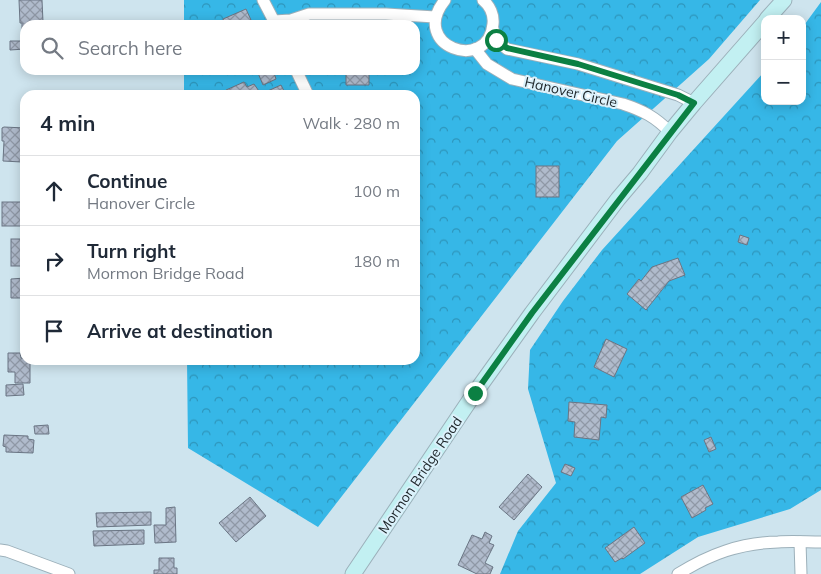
<!DOCTYPE html>
<meta charset="utf-8">
<style>
body{margin:0;font-family:Mulish,sans-serif;background:#f6f6f7;color:#1f2937}
.controls{position:absolute;right:15px;top:15px;display:grid;overflow:hidden;border-radius:10px;box-shadow:0 2px 12px #0003}
.controls button{width:45px;height:45px;display:grid;place-items:center;padding:0;border:0;border-bottom:1px solid #e0e1e3;background:#fff;color:#1f2937;font:25px sans-serif}
.stop{position:absolute;width:15px;height:15px;margin:-11px;border:4px solid #0b8043;border-radius:50%;background:#fff}
.stop.end{background:#0b8043;border-color:#fff;box-shadow:0 1px 5px #0008}
.list{margin:0;padding:0;list-style:none}
h2{display:flex;justify-content:space-between;align-items:center;height:65px;margin:0;padding:0 20px;font-size:21px}
h2 small{font-size:16px;font-weight:400;color:#747a83}
.list li{display:grid;grid-template-columns:32px 1fr auto;gap:15px;align-items:center;box-sizing:border-box;height:70px;padding:0 20px;border-top:1px solid #e0e1e3}
.list b{display:block;font-size:19px;white-space:nowrap}
.list p{margin:0;font-size:16px;white-space:nowrap;color:#747a83}
.list em{font-size:16px;font-style:normal;color:#747a83}
.icon{flex:none;width:28px;height:28px;fill:none;stroke:currentColor;stroke-width:2;stroke-linecap:round;stroke-linejoin:round}
.map{position:relative;flex:none;width:821px;height:574px;overflow:hidden}
.search{position:absolute;background:#fff;box-shadow:0 2px 12px #0003;left:20px;top:20px;width:400px;height:55px;display:flex;align-items:center;gap:12px;box-sizing:border-box;padding:0 18px;border-radius:15px;color:#747a83;font-size:19px}
.panel{position:absolute;background:#fff;box-shadow:0 2px 12px #0003;left:20px;top:90px;width:400px;height:275px;border-radius:15px}
.map>svg:first-child{display:block}
</style>
<div class="map">
<svg width="821" height="574" viewBox="0 0 821 574">
<defs>
<pattern id="forest-crowns" width="20" height="18" patternUnits="userSpaceOnUse" patternTransform="scale(1.25)"><rect width="20" height="18" fill="#36b7e7"/><path d="M2 6a3 3 0 1 1 6 0M12 15a3 3 0 1 1 6 0" fill="none" stroke="#2d95bb"/></pattern>
<pattern id="building-cross-hatch" width="8" height="8" patternUnits="userSpaceOnUse" patternTransform="scale(1.25)"><rect width="8" height="8" fill="#b0bbcc"/><path d="M0 0l8 8M0 8l8-8" fill="none" stroke="#8f98a6"/></pattern>
</defs>
<rect width="100%" height="100%" fill="#cee4ee"/>
<g fill="url(#forest-crowns)">
<polygon points="184,0 760,0 709,59 617,141 318,527 188,448 187,360 415,360 415,95 184,95 184,70 415,70 415,25 184,25"/>
<polygon points="821,2 821,490 790,509 698,537 640,574 500,574 518,531 556,483 528,389 530,350 563,301 602,250 765,71 765,101 802,101 802,28"/>
</g>
<g fill="url(#building-cross-hatch)" stroke="#6a7584">
<polygon points="19,0 42,0 43,22 40,22 41,25 25,25 25,33 22,33 22,23 20,23"/>
<polygon points="246,9 251,20 239,25 225,25 223,19"/>
<polygon points="10,41 25,41 25,49 10,50"/>
<polygon points="266,70 273,70 276,79 263,85 258,73"/>
<polygon points="328,70 369,70 369,85 346,85 346,71 328,71"/>
<polygon points="244,82 247,87 254,84 261,94 281,85 286,95 229,95 226,90"/>
<polygon points="4,127 25,128 25,153 23,153 22,162 3,161 4,141 2,141 2,128"/>
<rect x="536" y="166" width="23" height="31"/>
<rect x="2" y="202" width="23" height="24"/>
<polygon points="740,235 749,238 747,245 738,242"/>
<rect x="11" y="239" width="14" height="27"/>
<polygon points="678,258 685,275 669,281 646,310 627,294 639,279 641,281 652,267"/>
<polygon points="25,278 25,298 11,298 11,279"/>
<polygon points="606,339 627,349 614,377 594,367"/>
<polygon points="8,353 20,353 21,358 25,358 25,360 30,360 30,383 15,383 15,372 8,372"/>
<polygon points="23,384 24,395 6,396 6,385"/>
<polygon points="569,402 607,405 606,418 601,417 599,440 574,437 575,422 568,421"/>
<polygon points="48,425 49,434 35,434 34,426"/>
<polygon points="4,435 28,436 28,439 34,440 33,453 6,452 6,447 3,446"/>
<polygon points="711,437 716,449 709,452 704,440"/>
<polygon points="565,464 575,468 571,476 561,472"/>
<polygon points="528,474 542,487 514,520 499,507"/>
<polygon points="703,485 713,504 705,508 706,510 692,518 681,497"/>
<polygon points="250,497 266,516 236,542 219,523"/>
<polygon points="175,507 176,542 155,543 154,525 166,525 166,508"/>
<polygon points="151,512 151,525 97,527 96,513"/>
<polygon points="634,527 645,543 623,559 622,558 615,562 605,548"/>
<polygon points="144,530 144,544 94,546 93,531"/>
<polygon points="485,532 492,536 489,543 494,545 485,563 493,567 490,574 477,574 458,565 472,535 482,539"/>
<polygon points="159,558 174,558 174,568 177,568 177,574 154,574 154,570 159,570"/>
</g>
<g fill="none" stroke-linecap="round" stroke-linejoin="round">
<defs>
<g id="street">
<polyline points="263,0 276,25"/>
<path d="M 445,0 C 408,46 488,74 493,24 C 494,15 490,6 483,0"/>
<polyline points="274,21 291,20 309,14 386,14 435,17"/>
<polyline points="493,29 496,40 507,49 578,64 678,95 694,103"/>
<path d="M 475,49 L 487,64 L 512,79 L 623,104 C 644,111 655,117 670,132"/>
<polyline points="296,70 308,95"/>
<polyline points="800,542 801,574"/>
<polyline points="0,550 7,551 69,574"/>
<path d="M 678,574 C 710,554 740,543 778,542 C 792,541 807,542 821,542"/>
</g>
<g id="secondary">
<polyline points="767,19 784,0"/>
<polyline points="353,574 472,397 532,313 618,199 640,173 670,132 694,103 765,22"/>
</g>
</defs>
<use href="#street" stroke="#9cb0ba" stroke-width="13"/>
<use href="#secondary" stroke="#9cb0ba" stroke-width="17"/>
<use href="#street" stroke="#fff" stroke-width="11"/>
<use href="#secondary" stroke="#c2f0f2" stroke-width="15"/>
</g>
<g fill="none" stroke-linecap="round" stroke-linejoin="round">
<polyline stroke="#0b8043" stroke-width="6" points="475,393 532,313 694,103 678,95 578,64 507,48 496,40"/>
</g>
<g text-anchor="middle" dominant-baseline="central" stroke-width="4" stroke-linejoin="round" paint-order="stroke">
<g font-size="14" fill="#1e262a" stroke="#dbf1fb">
<text transform="translate(571 92) rotate(13)">Hanover Circle</text>
<text transform="translate(420 475) rotate(-56)">Mormon Bridge Road</text>
</g>
</g>
</svg>
<div class="controls">
<button>+</button>
<button>−</button>
</div>
<div class="stop" style="left:496px;top:40px"></div>
<div class="stop end" style="left:475px;top:393px"></div>
<div class="search"><svg class="icon" aria-label="search" viewBox="0 0 24 24"><circle cx="10" cy="10" r="6"/><path d="M15 15l6 6"/></svg>Search here</div>
<section class="panel">
<h2>4 min<small>Walk · 280 m</small></h2>
<ul class="list">
<li><svg class="icon" aria-label="ahead" viewBox="0 0 24 24"><path d="M12 20V5M6 11l6-6 6 6"/></svg><div><b>Continue</b><p>Hanover Circle</p></div><em>100 m</em></li>
<li><svg class="icon" aria-label="right" viewBox="0 0 24 24"><path d="M7 20v-9h11M14 6l5 5-5 5"/></svg><div><b>Turn right</b><p>Mormon Bridge Road</p></div><em>180 m</em></li>
<li><svg class="icon" aria-label="arrive" viewBox="0 0 24 24"><path d="M6 21V4h12l-3 4 3 4H6"/></svg><div><b>Arrive at destination</b></div></li>
</ul>
</section>
</div>
